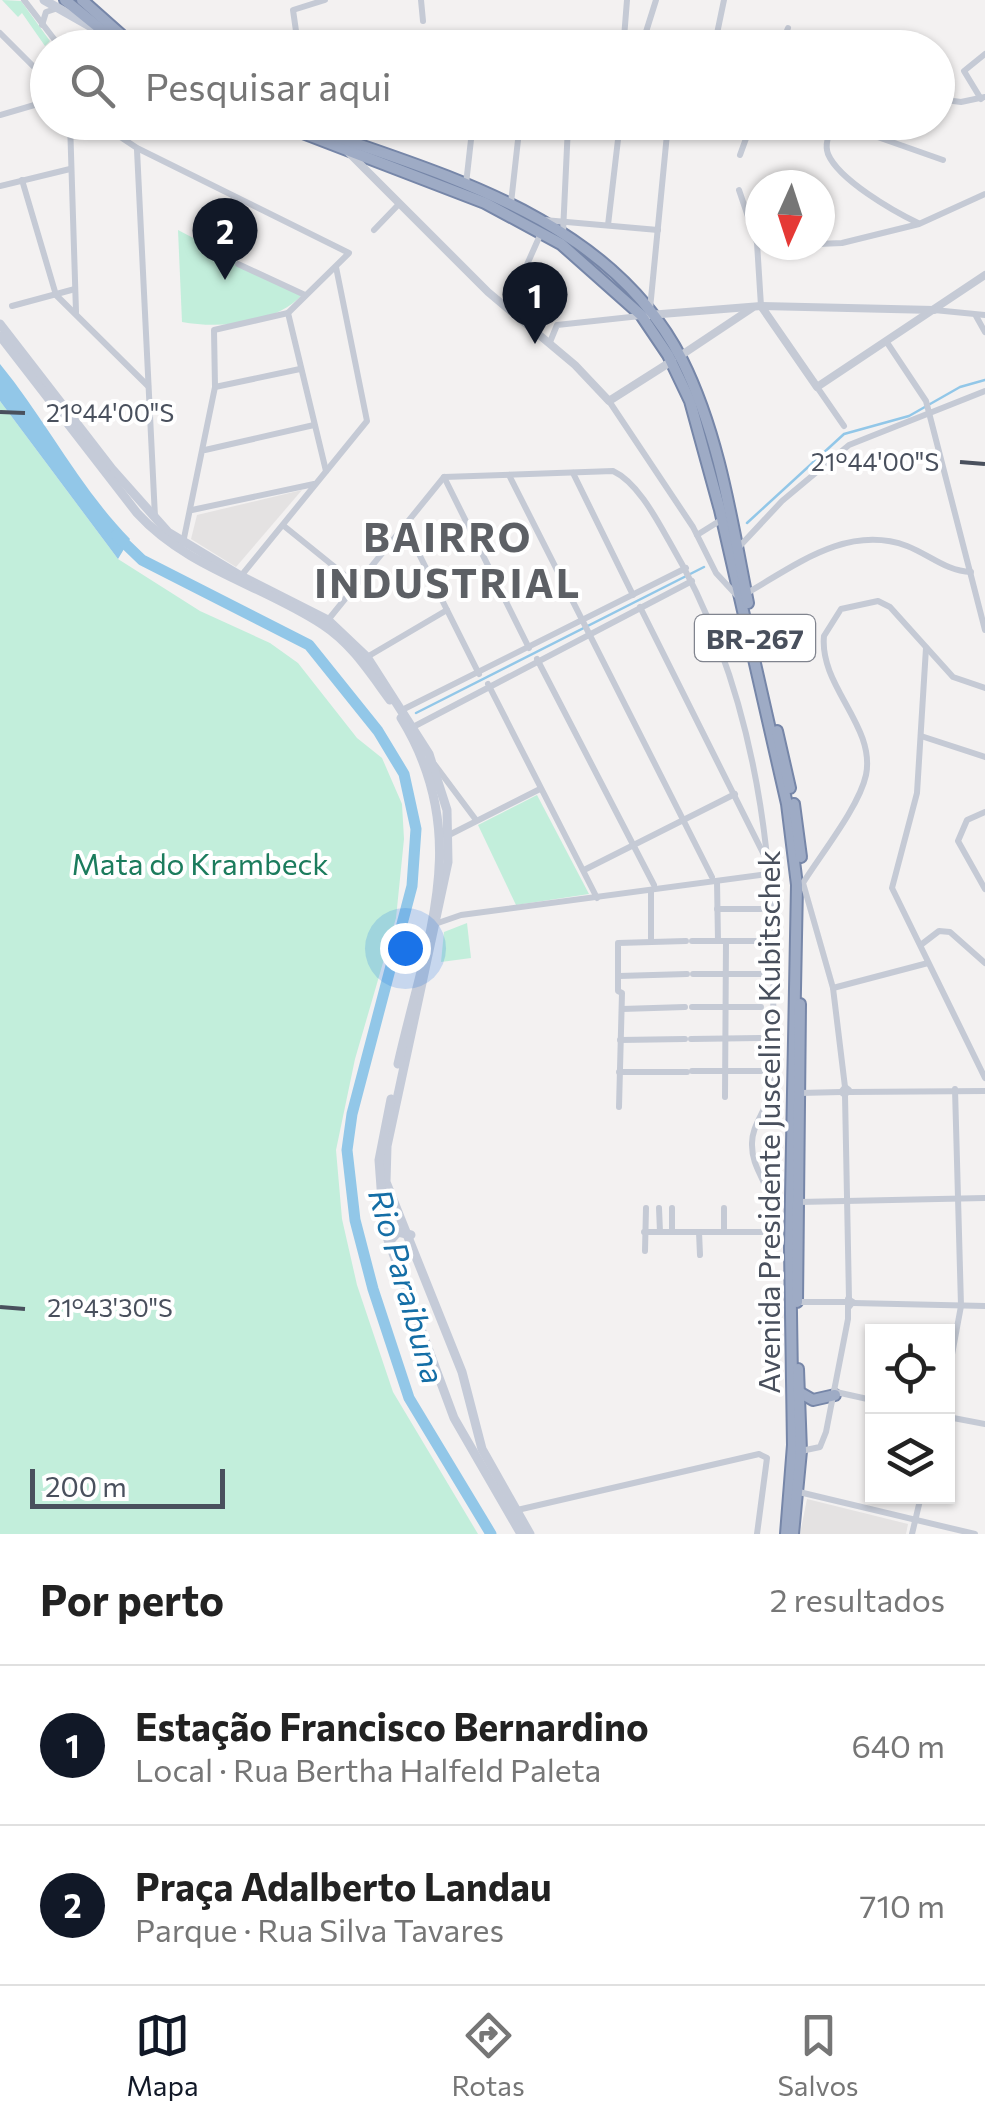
<!DOCTYPE html>
<html lang="pt">
<meta charset="utf-8">
<style>
body{margin:0;font-family:Commissioner,sans-serif;background:#f2f2f2;color:#222}
.controls{position:absolute;right:30px;bottom:30px;display:grid;overflow:hidden;border-radius:0px;box-shadow:0 2px 8px #0004}
.controls button{width:90px;height:90px;display:grid;place-items:center;padding:0;border:0;border-bottom:2px solid #e0e0e0;background:#fff;color:#222;font:50px sans-serif}
.compass{position:absolute;left:745px;top:170px;width:90px;height:90px;border-radius:50%;background:#fff;box-shadow:0 2px 8px #0004;rotate:183deg}
.scale{position:absolute;left:30px;bottom:25px;width:195px;box-sizing:border-box;padding-left:10px;border:5px solid #49505d;border-top:0;font-size:28px;line-height:35px;white-space:nowrap;color:#49505d;-webkit-text-stroke:8px #fff;paint-order:stroke}
.you{position:absolute;left:405px;top:948px;width:35px;height:35px;margin:-25px;border:8px solid #fff;border-radius:50%;background:#1a73e8;box-shadow:0 0 0 15px #1a73e833}
.badge{display:grid;place-items:center;width:65px;height:65px;border-radius:50%;background:#111827;color:#fff;font-size:32px;font-weight:700}
.pin{position:absolute;translate:-50% -82px;filter:drop-shadow(0 2px 5px #0008)}
.pin::after{content:'';position:absolute;top:52px;width:35px;height:30px;background:inherit;clip-path:polygon(0 0,100% 0,50% 100%)}
.list{margin:0;padding:0;list-style:none}
h2{display:flex;justify-content:space-between;align-items:center;height:130px;margin:0;padding:0 40px;font-size:42px}
h2 small{font-size:32px;font-weight:400;color:#767676}
.list li{display:grid;grid-template-columns:65px 1fr auto;gap:30px;align-items:center;box-sizing:border-box;height:160px;padding:0 40px;border-top:2px solid #e0e0e0}
.list b{display:block;font-size:38px;white-space:nowrap}
.list p{margin:0;font-size:32px;white-space:nowrap;color:#767676}
.list em{font-size:32px;font-style:normal;color:#767676}
.icon{flex:none;width:55px;height:55px;fill:none;stroke:currentColor;stroke-width:2;stroke-linecap:round;stroke-linejoin:round}
.map{position:relative;flex:none;width:985px;height:1534px;overflow:hidden}
.search{position:absolute;background:#fff;box-shadow:0 2px 8px #0004;left:30px;right:30px;top:30px;height:110px;display:flex;align-items:center;gap:25px;box-sizing:border-box;padding:0 35px;border-radius:55px;color:#767676;font-size:38px}
.sheet{height:450px;background:#fff}
nav{display:flex;justify-content:space-around;align-items:center;box-sizing:border-box;height:140px;border-top:2px solid #e0e0e0;background:#fff;font-size:28px;color:#767676}
nav a{display:grid;justify-items:center;gap:5px}
nav .on{color:#111827}
.map>svg:first-child{display:block}
</style>
<div class="map">
<svg width="985" height="1534" viewBox="0 0 985 1534">
<rect width="100%" height="100%" fill="#f3f1f1"/>
<g fill="#e4e2e2">
<polygon points="302,490 236,567 191,539 197,515"/>
<polygon points="807,1499 908,1524 906,1534 800,1534"/>
</g>
<g fill="#c2eedb">
<polygon points="2,0 21,1 50,41 45,46 22,13 18,17"/>
<path d="M 178,230 L 302,295 C 275,324 220,329 182,322 Z"/>
<polygon points="0,401 118,559 200,611 270,643 298,663 357,738 382,758 402,804 404,839 396,918 355,1059 336,1150 342,1219 357,1285 393,1392 478,1534 0,1534"/>
<polygon points="537,795 589,894 516,905 478,825"/>
<polygon points="467,923 471,958 441,962 444,932"/>
</g>
<path fill="#92c7e8" d="M 0,364 C 46,420 79,487 130,539 L 118,559 L 0,401 Z"/>
<g fill="none" stroke-linecap="round" stroke-linejoin="round">
<g stroke="#92c7e8" stroke-width="2.5">
<polyline points="747,523 844,434 909,416 960,387 985,380"/>
<polyline points="416,713 704,567"/>
</g>
<polyline stroke="#92c7e8" stroke-width="11" points="116,535 142,560 309,645 378,731 404,774 416,829 412,886 352,1114 347,1150 355,1220 373,1289 409,1398 491,1534"/>
<defs>
<g id="trunk">
<polyline points="65,0 124,48"/>
<polyline points="82,0 136,48"/>
<polyline points="274,122 485,203 561,244 641,315 668,355 690,401 720,510 787,804 797,885 790,1248 793,1445 786,1534"/>
<path d="M 294,122 C 435,173 608,214 682,360 C 719,434 732,522 748,603"/>
<polyline points="777,731 790,788"/>
<polyline points="794,804 801,857"/>
<polyline points="797,1302 800,1004"/>
<polyline points="799,1392 813,1400 835,1395"/>
<polyline points="793,1534 801,1451 798,1369"/>
</g>
</defs>
<use href="#trunk" stroke="#7686a8" stroke-width="14"/>
<g stroke="#c5cad5" stroke-width="6">
<polyline points="24,0 61,48"/>
<polyline points="421,0 423,21"/>
<polyline points="42,25 46,12 58,8"/>
<polyline points="0,33 48,81"/>
<polyline points="297,38 293,10 325,0"/>
<polyline points="616,38 645,35 656,0"/>
<polyline points="624,38 627,0"/>
<polyline points="714,48 724,0"/>
<polyline points="780,48 788,28"/>
<polyline points="938,99 961,102 985,97"/>
<polyline points="981,99 964,71 985,54"/>
<polyline points="0,115 48,101"/>
<polyline points="70,122 76,312"/>
<polyline points="98,122 137,148 349,253 288,313 214,330 215,387 183,543"/>
<polyline points="526,122 667,134"/>
<path d="M 834,122 C 830,132 824,143 828,154 C 839,180 893,211 918,223"/>
<polyline points="835,122 943,160"/>
<polyline points="137,150 155,517"/>
<polyline points="740,155 752,122"/>
<polyline points="22,180 56,295 148,386"/>
<polyline points="466,184 473,122"/>
<polyline points="0,186 70,169"/>
<polyline points="739,190 757,243 761,306"/>
<polyline points="511,203 520,122"/>
<polyline points="544,220 658,230"/>
<polyline points="608,225 619,131"/>
<polyline points="374,230 399,204"/>
<polyline points="563,232 568,126"/>
<polyline points="795,245 842,243 919,224 985,194"/>
<polyline points="238,264 305,295"/>
<polyline points="525,269 541,233"/>
<polyline points="12,306 75,289"/>
<polyline points="650,309 667,134 675,122"/>
<polyline points="934,310 985,315"/>
<polyline points="288,313 326,471"/>
<polyline points="976,316 985,332"/>
<polyline points="886,341 926,401 985,630"/>
<polyline points="550,342 557,325 640,316"/>
<polyline points="215,387 300,369"/>
<polyline points="817,387 844,426"/>
<polyline points="609,401 693,527 716,573 740,599"/>
<polyline points="205,450 314,425"/>
<polyline points="573,473 633,595"/>
<polyline points="509,475 712,877"/>
<polyline points="444,477 529,648"/>
<polyline points="192,510 314,484"/>
<polyline points="404,524 479,674"/>
<polyline points="284,526 357,585"/>
<polyline points="697,535 721,520"/>
<polyline points="739,547 782,501 849,445 985,391"/>
<polyline points="241,576 367,421 336,267"/>
<path d="M 747,593 C 796,565 848,524 907,546 C 930,555 946,571 971,572"/>
<polyline points="640,607 764,855"/>
<path d="M 328,620 L 444,477 L 613,471 C 637,482 656,518 669,541 C 766,705 782,901 770,1088 C 769,1109 751,1124 752,1145 C 752,1166 764,1177 768,1195 C 772,1214 769,1237 769,1256"/>
<polyline points="926,648 917,793 892,888 985,1078"/>
<polyline points="367,657 447,610"/>
<polyline points="537,659 654,885"/>
<polyline points="488,684 597,898"/>
<polyline points="402,710 686,568"/>
<polyline points="413,727 692,581"/>
<polyline points="921,736 985,757"/>
<polyline points="435,765 476,820"/>
<polyline points="985,812 967,820 958,841 985,889"/>
<polyline points="449,835 540,789"/>
<polyline points="584,870 735,794"/>
<polyline points="717,881 718,941"/>
<polyline points="717,909 761,909"/>
<polyline points="435,924 461,915 768,874"/>
<polyline points="651,941 651,890"/>
<polyline points="692,941 762,941"/>
<polyline points="922,944 939,931 950,932 985,963"/>
<polyline points="693,974 762,974"/>
<polyline points="619,976 687,974"/>
<polyline points="833,988 928,963"/>
<polyline points="692,1007 761,1007"/>
<polyline points="622,1009 685,1007"/>
<polyline points="691,1039 760,1038"/>
<polyline points="620,1040 685,1039"/>
<polyline points="692,1071 761,1071"/>
<polyline points="619,1072 687,1072"/>
<path d="M 845,1087 L 833,988 L 803,883 C 821,854 859,807 866,775 C 876,726 819,686 824,636 L 841,609 L 878,601 L 890,607 L 953,677 L 985,688"/>
<polyline points="849,1092 985,1091"/>
<polyline points="800,1093 841,1092"/>
<polyline points="845,1095 849,1090 845,1087 841,1092 845,1095 849,1299"/>
<polyline points="725,1097 726,941"/>
<polyline points="619,1107 622,993 618,991 618,943 686,941"/>
<polyline points="799,1202 985,1198"/>
<polyline points="659,1208 660,1232"/>
<polyline points="672,1208 672,1232"/>
<polyline points="724,1208 724,1232"/>
<polyline points="644,1232 769,1232"/>
<polyline points="699,1232 700,1255"/>
<polyline points="645,1251 646,1208"/>
<polyline points="797,1302 845,1302"/>
<polyline points="853,1303 985,1306"/>
<polyline points="948,1376 961,1306 955,1089"/>
<polyline points="836,1392 872,1400"/>
<polyline points="948,1417 985,1424"/>
<polyline points="801,1451 820,1447 826,1432 848,1319 848,1299 853,1302 849,1307"/>
<polyline points="799,1492 975,1534"/>
<polyline points="513,1511 759,1454 767,1458 757,1534"/>
<polyline points="912,1534 921,1496"/>
</g>
<g stroke="#c5cad5" stroke-width="8">
<polyline points="348,152 488,292 575,365 609,401 672,361"/>
<polyline points="761,306 817,387 985,275"/>
<polyline points="649,315 761,306 934,310"/>
<polyline points="680,356 752,308"/>
</g>
<g stroke="#c5cbd8" stroke-width="9">
<polyline points="44,0 102,33"/>
<polyline points="0,324 112,469 168,532 241,576 328,620 367,657 429,754 447,810 448,862 387,1146 386,1182 462,1372 482,1449 530,1534"/>
<path d="M 0,336 L 137,513 C 188,569 261,584 323,625 C 352,644 370,673 390,700"/>
<path d="M 398,1064 C 426,939 474,836 401,718"/>
<polyline points="391,1099 379,1160 384,1229 454,1418 521,1534"/>
<polyline points="389,1242 398,1232 411,1235"/>
</g>
<use href="#trunk" stroke="#9eabc5" stroke-width="10"/>
</g>
<path fill="none" stroke="#49505d" stroke-width="4" d="M 0,412 L 25,413M 960,462 L 985,464M 0,1307 L 25,1309"/>
<g text-anchor="middle" dominant-baseline="central" stroke-width="8" stroke-linejoin="round" paint-order="stroke">
<rect fill="#fff" stroke="#80848e" stroke-width="2.5" x="695" y="615" width="120" height="46" rx="8"/>
<g font-size="28" font-weight="bold" fill="#49505d">
<text x="755" y="638">BR-267</text>
</g>
<g font-size="30" fill="#1c7c5d" stroke="#fff">
<text x="200" y="862">Mata do Krambeck</text>
</g>
<g font-size="30" fill="#49505d" stroke="#fff">
<text transform="translate(767 1122) rotate(-90)">Avenida Presidente Juscelino Kubitschek</text>
</g>
<g font-size="32" font-style="italic" fill="#146ea6" stroke="#fff">
<text transform="translate(408 1286) rotate(74)">Rio Paraibuna</text>
</g>
<g font-size="40" font-weight="bold" letter-spacing="2.5" fill="#5d6065" stroke="#fff">
<text x="448" y="535">BAIRRO<tspan x="448" dy="46">INDUSTRIAL</tspan></text>
</g>
</g>
<g font-size="25" text-anchor="middle" fill="#49505d" stroke="#fff" stroke-width="8" stroke-linejoin="round" paint-order="stroke">
<text x="110" y="422">21°44'00"S</text>
<text x="875" y="471">21°44'00"S</text>
<text x="110" y="1317">21°43'30"S</text>
</g>
</svg>
<div class="controls">
<button><svg class="icon" aria-label="locate" viewBox="0 0 24 24"><circle cx="12" cy="12" r="6"/><path d="M12 2v4M12 18v4M2 12h4M18 12h4"/></svg></button>
<button><svg class="icon" aria-label="layers" viewBox="0 0 24 24"><path d="M12 4l9 5-9 5-9-5zM3 14l9 5 9-5"/></svg></button>
</div>
<svg class="compass" viewBox="-18 -18 36 36"><path d="M0-13l5 13h-10z" fill="#e53935"/><path d="M0 13l5-13h-10z" fill="#767676"/></svg>
<div class="scale">200 m</div>
<div class="you"></div>
<div class="pin badge" style="left:535px;top:344px">1</div>
<div class="pin badge" style="left:225px;top:280px">2</div>
<div class="search"><svg class="icon" aria-label="search" viewBox="0 0 24 24"><circle cx="10" cy="10" r="6"/><path d="M15 15l6 6"/></svg>Pesquisar aqui</div>
</div>
<section class="sheet">
<h2>Por perto<small>2 resultados</small></h2>
<ul class="list">
<li><span class="badge">1</span><div><b>Estação Francisco Bernardino</b><p>Local · Rua Bertha Halfeld Paleta</p></div><em>640 m</em></li>
<li><span class="badge">2</span><div><b>Praça Adalberto Landau</b><p>Parque · Rua Silva Tavares</p></div><em>710 m</em></li>
</ul>
</section>
<nav>
<a class="on"><svg class="icon" aria-label="map" viewBox="0 0 24 24"><path d="M3 6l6-2 6 2 6-2v14l-6 2-6-2-6 2zM9 4v14M15 6v14"/></svg>Mapa</a>
<a><svg class="icon" aria-label="directions" viewBox="0 0 24 24"><path d="M12 3l9 9-9 9-9-9zM9 14v-3h6M13 9l2 2-2 2"/></svg>Rotas</a>
<a><svg class="icon" aria-label="saved" viewBox="0 0 24 24"><path d="M7 4h10v16l-5-4-5 4z"/></svg>Salvos</a>
</nav>
